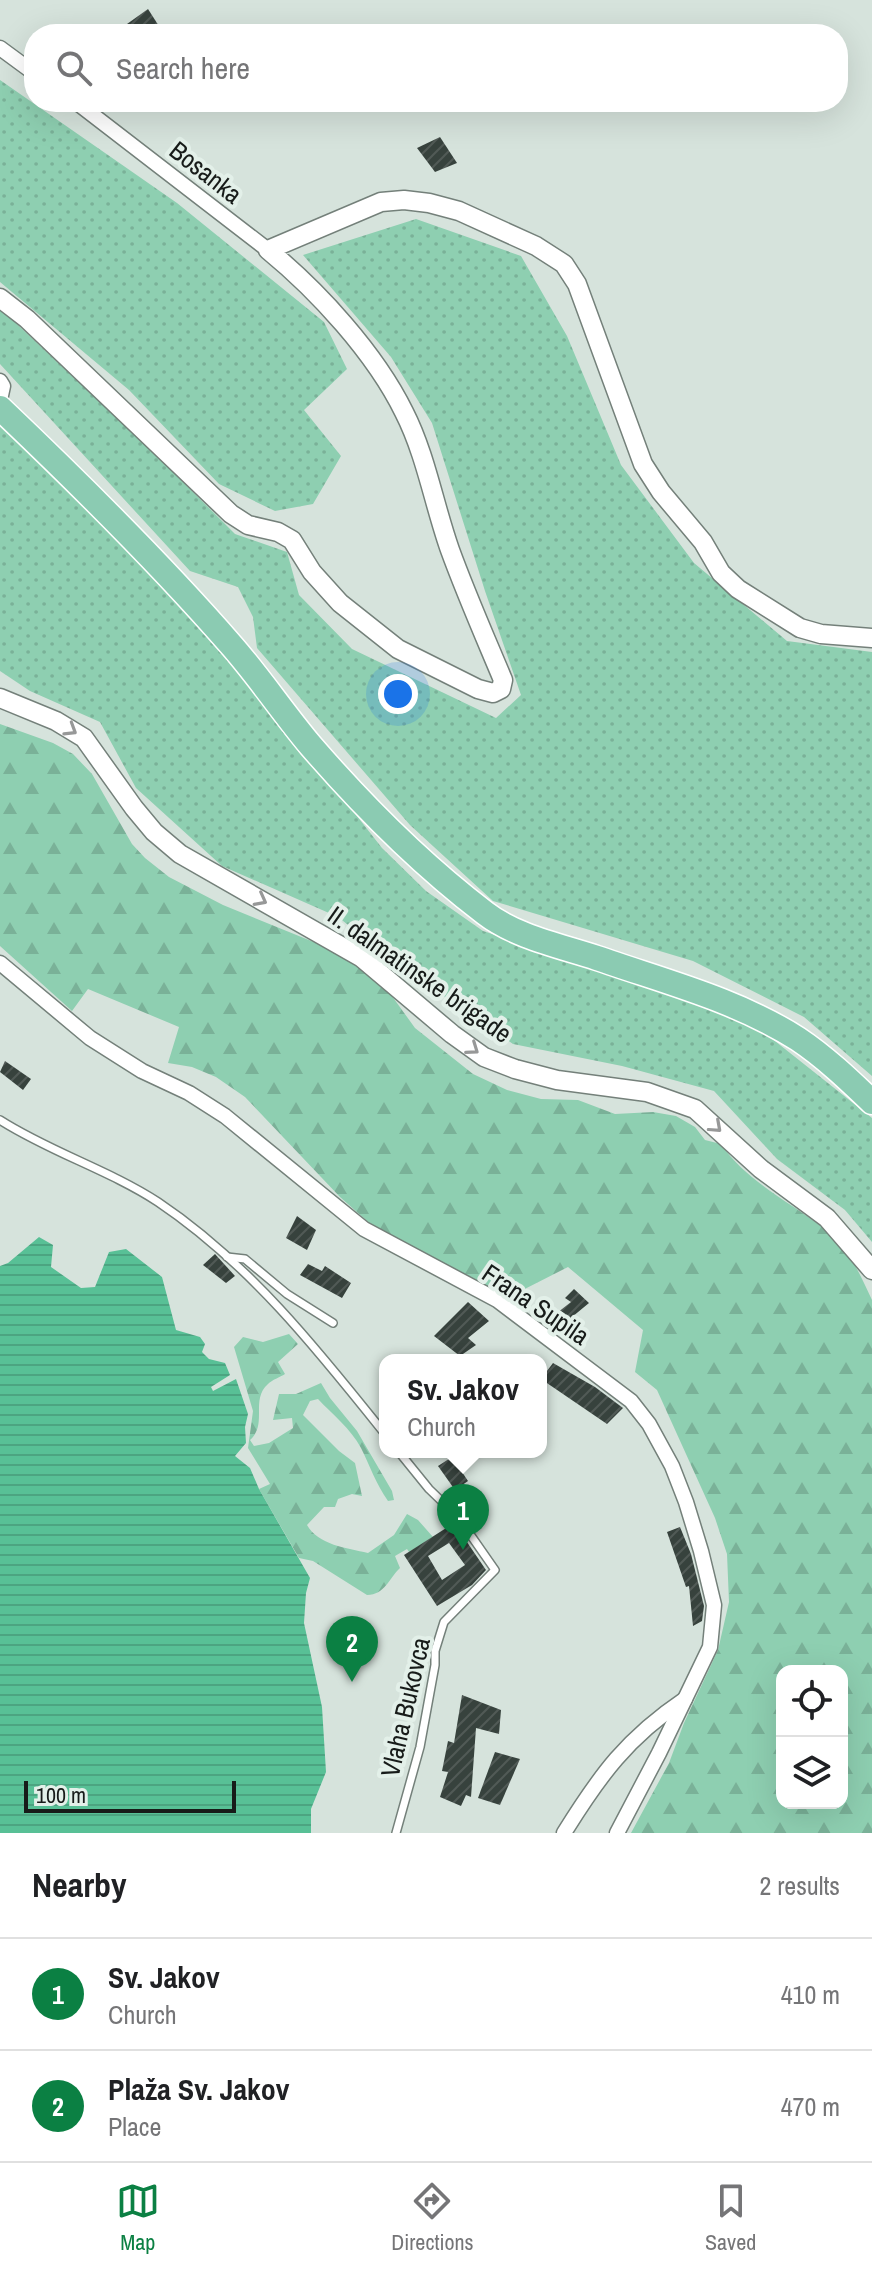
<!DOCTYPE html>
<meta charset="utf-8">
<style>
body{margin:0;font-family:"Archivo Narrow",sans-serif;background:#f2f2f2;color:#202124}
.controls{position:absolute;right:24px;bottom:24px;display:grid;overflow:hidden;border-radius:16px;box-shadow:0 8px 32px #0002}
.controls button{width:72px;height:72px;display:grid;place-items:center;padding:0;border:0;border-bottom:2px solid #e0e0e0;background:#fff;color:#202124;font:40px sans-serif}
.scale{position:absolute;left:24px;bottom:20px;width:212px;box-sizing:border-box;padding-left:8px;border:4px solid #171b19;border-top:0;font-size:22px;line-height:28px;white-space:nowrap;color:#171b19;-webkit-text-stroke:6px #e3f0e9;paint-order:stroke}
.you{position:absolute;left:398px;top:694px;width:28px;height:28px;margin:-20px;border:6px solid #fff;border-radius:50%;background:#1a73e8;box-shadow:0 0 0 12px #1a73e833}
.badge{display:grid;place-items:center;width:52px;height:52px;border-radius:50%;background:#0b8043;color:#fff;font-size:26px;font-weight:700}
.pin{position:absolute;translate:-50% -66px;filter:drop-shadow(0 2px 4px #0008)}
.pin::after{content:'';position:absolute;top:42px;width:28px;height:24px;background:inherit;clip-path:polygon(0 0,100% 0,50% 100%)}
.popup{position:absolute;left:379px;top:1354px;width:168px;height:104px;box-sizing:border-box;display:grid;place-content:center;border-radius:16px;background:#fff;filter:drop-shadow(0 2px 6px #0005);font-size:26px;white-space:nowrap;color:#757577}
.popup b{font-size:30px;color:#202124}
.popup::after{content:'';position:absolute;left:50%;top:100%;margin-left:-16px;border:16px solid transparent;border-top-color:#fff}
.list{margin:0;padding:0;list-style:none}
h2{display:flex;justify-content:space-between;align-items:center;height:104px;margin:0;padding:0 32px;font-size:34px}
h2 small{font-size:26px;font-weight:400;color:#757577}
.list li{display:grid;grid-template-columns:52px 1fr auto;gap:24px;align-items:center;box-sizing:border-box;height:112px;padding:0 32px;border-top:2px solid #e0e0e0}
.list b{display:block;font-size:30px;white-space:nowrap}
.list p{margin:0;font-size:26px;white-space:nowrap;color:#757577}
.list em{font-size:26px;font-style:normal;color:#757577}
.icon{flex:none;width:44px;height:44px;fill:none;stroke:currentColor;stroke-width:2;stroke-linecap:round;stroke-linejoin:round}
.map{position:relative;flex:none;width:872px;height:1833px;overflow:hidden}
.search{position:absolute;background:#fff;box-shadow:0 8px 32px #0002;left:24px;right:24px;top:24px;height:88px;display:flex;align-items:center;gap:20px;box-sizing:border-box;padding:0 28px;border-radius:32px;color:#757577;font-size:30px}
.sheet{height:328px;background:#fff}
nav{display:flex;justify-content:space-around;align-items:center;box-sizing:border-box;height:112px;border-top:2px solid #e0e0e0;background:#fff;font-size:22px;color:#757577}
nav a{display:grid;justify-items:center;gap:4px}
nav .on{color:#0b8043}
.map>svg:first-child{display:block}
</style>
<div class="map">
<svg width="872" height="1833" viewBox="0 0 872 1833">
<defs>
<pattern id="grass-dots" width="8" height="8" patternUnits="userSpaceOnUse" patternTransform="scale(2)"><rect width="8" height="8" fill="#8ecfb1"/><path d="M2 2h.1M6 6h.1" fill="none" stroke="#7ab198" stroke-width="1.8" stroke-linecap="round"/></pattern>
<pattern id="forest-firs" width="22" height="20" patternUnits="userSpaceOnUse" patternTransform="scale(2)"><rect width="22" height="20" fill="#8ecfb1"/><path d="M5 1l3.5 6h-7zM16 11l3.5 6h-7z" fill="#7ab198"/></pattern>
<pattern id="water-rules" width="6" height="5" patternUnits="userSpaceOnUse" patternTransform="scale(2)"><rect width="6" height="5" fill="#58c096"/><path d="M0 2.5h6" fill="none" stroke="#4ca481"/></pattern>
<pattern id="building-hatch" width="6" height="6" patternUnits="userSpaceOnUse" patternTransform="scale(2)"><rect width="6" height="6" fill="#37423d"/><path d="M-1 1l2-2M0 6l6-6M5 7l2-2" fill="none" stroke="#515a56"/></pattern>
</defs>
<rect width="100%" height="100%" fill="#d6e3dc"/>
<g fill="url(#grass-dots)">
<polygon points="0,80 177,203 324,322 347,369 304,410 341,456 313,504 275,511 219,484 129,390 0,282"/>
<polygon points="416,219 521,256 567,336 621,465 694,563 787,641 872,652 872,1076 804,1017 693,961 493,901 410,825 257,648 253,617 238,587 190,571 0,364 0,308 157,456 235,534 287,552 299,595 352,649 496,718 521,695 485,591 432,423 391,357 303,255"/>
<polygon points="0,424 138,561 263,696 382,848 426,891 483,931 682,996 756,1026 872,1118 872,1242 845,1210 777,1159 714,1091 622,1066 513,1044 404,969 338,917 222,866 136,788 100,722 30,691 0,671"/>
</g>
<g fill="url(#forest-firs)" fill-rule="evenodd">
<path d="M 0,724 L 53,743 L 73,754 L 92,774 L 132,844 L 145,858 L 169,877 L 223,905 L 358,960 L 389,992 L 415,1028 L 473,1074 L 507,1090 L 541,1099 L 578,1100 L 615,1114 L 653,1112 L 676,1116 L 695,1127 L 705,1140 L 721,1144 C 746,1181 790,1202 825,1229 C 849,1247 860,1275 872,1300 L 872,1833 L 631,1833 L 669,1763 L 684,1723 L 718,1650 L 729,1602 L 727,1554 L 715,1518 L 657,1390 L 635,1372 L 643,1330 L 568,1267 L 509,1297 L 385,1237 L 340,1197 L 245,1097 L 216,1077 L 192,1067 L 168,1063 L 179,1027 L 88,989 L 72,1011 L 0,946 ZM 782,1671 L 842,1671 L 842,1803 L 782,1803 Z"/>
<path d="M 289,1334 L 298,1344 L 278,1362 L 285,1374 C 280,1377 272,1380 268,1384 C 250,1400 268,1424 250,1440 L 254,1446 L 269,1443 L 293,1428 L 292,1418 L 273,1420 L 279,1394 L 296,1394 L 321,1383 L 330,1398 L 357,1431 L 392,1491 L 394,1500 L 388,1501 C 376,1484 370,1466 361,1448 C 351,1429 332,1414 318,1399 L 310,1401 L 303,1415 L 339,1451 L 355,1463 L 362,1496 L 352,1494 L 338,1499 L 335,1507 L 324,1507 L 307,1525 C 318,1545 347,1548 368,1553 L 394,1535 L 407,1514 L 418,1520 L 433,1537 L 409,1552 L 407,1549 L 395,1556 L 400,1568 C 389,1578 385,1595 367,1595 L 313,1561 L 299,1558 L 259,1489 L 270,1484 L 248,1448 L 253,1411 L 234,1347 L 243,1337 L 263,1342 Z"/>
</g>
<polygon fill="url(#water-rules)" points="39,1237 53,1245 51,1267 81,1288 95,1287 109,1252 126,1249 162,1277 176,1330 200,1337 205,1344 202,1352 209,1359 225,1363 230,1375 211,1387 213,1391 236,1379 248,1414 245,1427 246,1443 235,1456 250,1468 259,1489 310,1578 306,1593 304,1623 322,1707 326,1772 311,1809 311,1833 0,1833 0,1266 8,1263"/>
<g fill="url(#building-hatch)" fill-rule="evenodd">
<polygon points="148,9 164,34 113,34"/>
<polygon points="440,137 457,163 435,172 417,148"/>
<polygon points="5,1061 31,1079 23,1090 0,1072"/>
<polygon points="297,1216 316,1230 307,1250 286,1238"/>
<polygon points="215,1254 235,1276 226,1283 203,1265"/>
<polygon points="308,1264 322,1271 325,1266 351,1283 342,1298 300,1275"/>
<polygon points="574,1289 589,1303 572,1317 581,1326 565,1337 548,1320 571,1302 565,1298"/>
<polygon points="468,1302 489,1321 468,1338 476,1345 460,1356 434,1336"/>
<polygon points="553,1363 595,1387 623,1408 607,1424 541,1379"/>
<polygon points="452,1457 468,1481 455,1490 438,1466"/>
<path d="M 454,1523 L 486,1570 L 472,1585 L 437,1606 L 404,1555 ZM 449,1543 L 465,1565 L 442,1580 L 428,1556 Z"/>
<polygon points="680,1527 691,1554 704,1606 702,1621 693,1626 689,1586 686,1587 667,1532"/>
<polygon points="462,1695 501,1710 499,1734 476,1728 471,1797 466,1795 461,1806 440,1797 448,1772 442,1771 448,1741 454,1743"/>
<polygon points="495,1752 520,1759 500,1805 478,1798"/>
</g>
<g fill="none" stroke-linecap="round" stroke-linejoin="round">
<defs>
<g id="service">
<path d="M 0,1120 C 50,1152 109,1170 158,1202 C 249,1263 318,1350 385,1434"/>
<polyline points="227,1257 245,1259 287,1294 333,1323"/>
<polyline points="396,1833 420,1747 435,1665 435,1651 444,1622 495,1570 458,1517 429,1489 399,1452"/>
</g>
<g id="minor">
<polyline points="0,48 34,73"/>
<polyline points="76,102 268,250"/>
<polyline points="0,381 3,386 0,400"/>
<polyline points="0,963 90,1038 142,1071 189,1093 225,1116 364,1229 497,1300 631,1401 649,1424 672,1466 686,1502 701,1551 714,1605 710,1647 659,1753 617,1833"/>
<path d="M 564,1833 C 600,1775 627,1738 685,1699"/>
</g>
<g id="tertiary">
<path d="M 0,298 L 27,319 L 231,514 L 248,525 L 278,532 L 292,540 L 312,572 L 340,603 L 398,649 L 478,689 L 493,693 L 501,689 L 503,680 C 485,637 466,594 450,550 C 434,505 426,455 404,412 C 375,353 318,291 268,250 L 381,202 L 404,200 L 429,203 L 459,211 L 536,246 L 564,264 L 577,284 L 643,464 L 661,492 L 703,542 L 721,573 L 738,589 L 800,628 L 821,634 L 872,638"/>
<polyline points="0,698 56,721 84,738 134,808 154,832 180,854 362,958 452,1034 484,1057 515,1069 557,1080 647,1092 695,1109 761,1169 827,1218 872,1270"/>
</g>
<path id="primary" d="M 0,408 C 81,485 159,562 232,646 C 260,678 284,714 311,746 C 363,806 422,865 485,913 C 516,937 561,946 597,958 C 666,982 737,1000 798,1039 C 825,1057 849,1080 872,1102"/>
</defs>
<use href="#service" stroke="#74807a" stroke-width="10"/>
<use href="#minor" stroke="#74807a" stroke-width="17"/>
<use href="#tertiary" stroke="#74807a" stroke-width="21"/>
<use href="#primary" stroke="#fff" stroke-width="27"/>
<use href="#service" stroke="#fff" stroke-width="7"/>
<use href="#minor" stroke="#fff" stroke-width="14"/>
<use href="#tertiary" stroke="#fff" stroke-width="18"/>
<use href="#primary" stroke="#8bcbb2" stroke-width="24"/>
</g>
<defs><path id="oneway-chevron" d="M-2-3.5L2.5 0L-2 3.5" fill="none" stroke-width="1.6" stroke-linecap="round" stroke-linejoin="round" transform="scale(2)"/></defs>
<g stroke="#979898">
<use href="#oneway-chevron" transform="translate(71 730) rotate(32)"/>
<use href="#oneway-chevron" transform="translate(261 900) rotate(28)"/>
<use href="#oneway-chevron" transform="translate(473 1049) rotate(35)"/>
<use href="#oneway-chevron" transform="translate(716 1127) rotate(42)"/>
</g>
<g text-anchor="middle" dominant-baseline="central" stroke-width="8" stroke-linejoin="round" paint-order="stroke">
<g font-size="26" fill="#171b19" stroke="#e3f0e9">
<text transform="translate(206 172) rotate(38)">Bosanka</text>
<text transform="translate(420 974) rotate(35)">II. dalmatinske brigade</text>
<text transform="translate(536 1304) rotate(34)">Frana Supila</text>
<text transform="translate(405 1707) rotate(-77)">Vlaha Bukovca</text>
</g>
</g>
</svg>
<div class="controls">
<button><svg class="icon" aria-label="locate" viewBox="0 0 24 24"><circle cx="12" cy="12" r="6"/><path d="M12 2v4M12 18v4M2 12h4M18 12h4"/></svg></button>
<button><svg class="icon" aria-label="layers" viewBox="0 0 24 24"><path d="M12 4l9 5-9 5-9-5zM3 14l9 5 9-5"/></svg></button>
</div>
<div class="scale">100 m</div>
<div class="you"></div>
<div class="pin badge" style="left:463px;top:1550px">1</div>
<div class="popup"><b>Sv. Jakov</b>Church</div>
<div class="pin badge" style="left:352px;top:1682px">2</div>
<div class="search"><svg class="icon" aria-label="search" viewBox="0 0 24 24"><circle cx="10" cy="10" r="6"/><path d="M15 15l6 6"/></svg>Search here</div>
</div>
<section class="sheet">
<h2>Nearby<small>2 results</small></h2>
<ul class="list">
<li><span class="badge">1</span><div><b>Sv. Jakov</b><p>Church</p></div><em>410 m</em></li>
<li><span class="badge">2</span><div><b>Plaža Sv. Jakov</b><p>Place</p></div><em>470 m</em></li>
</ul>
</section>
<nav>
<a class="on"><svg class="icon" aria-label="map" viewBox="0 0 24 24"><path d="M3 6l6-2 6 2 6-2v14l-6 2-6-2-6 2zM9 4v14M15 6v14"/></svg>Map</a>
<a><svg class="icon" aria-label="directions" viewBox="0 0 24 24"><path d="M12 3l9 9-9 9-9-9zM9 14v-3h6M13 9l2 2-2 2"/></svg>Directions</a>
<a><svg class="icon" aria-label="saved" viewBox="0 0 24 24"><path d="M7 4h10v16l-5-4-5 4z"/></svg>Saved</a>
</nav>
